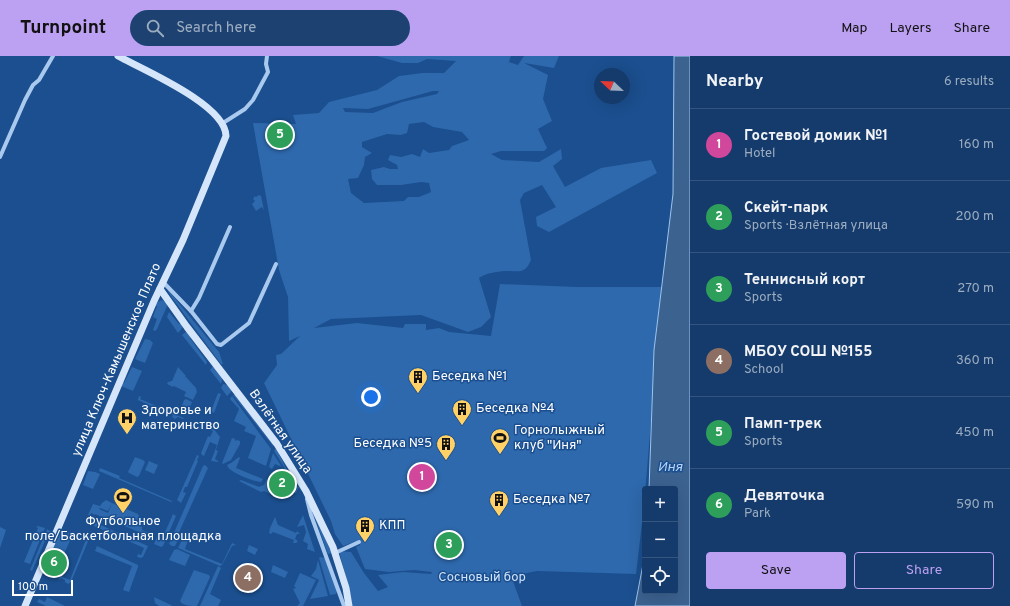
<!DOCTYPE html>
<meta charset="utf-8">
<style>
body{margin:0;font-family:Overpass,sans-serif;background:#1d4271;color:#f1f3f6}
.controls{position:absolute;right:12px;bottom:12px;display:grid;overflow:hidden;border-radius:4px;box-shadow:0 4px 16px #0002}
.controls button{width:36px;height:36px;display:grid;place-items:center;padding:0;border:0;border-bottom:1px solid #33557e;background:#143b6b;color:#f1f3f6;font:20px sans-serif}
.compass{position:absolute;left:594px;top:12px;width:36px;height:36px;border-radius:50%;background:#143b6b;box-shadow:0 4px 16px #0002;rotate:293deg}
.scale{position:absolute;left:12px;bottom:10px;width:61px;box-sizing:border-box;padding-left:4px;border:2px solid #fff;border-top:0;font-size:11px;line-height:14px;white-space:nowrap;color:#fff;-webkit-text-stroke:3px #1b4f8f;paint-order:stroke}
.you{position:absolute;left:371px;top:341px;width:14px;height:14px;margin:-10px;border:3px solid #fff;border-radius:50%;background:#1a73e8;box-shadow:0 0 0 6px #1a73e833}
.badge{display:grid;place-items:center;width:26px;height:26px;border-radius:50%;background:#bca0f2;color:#fff;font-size:13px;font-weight:700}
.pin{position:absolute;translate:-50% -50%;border:2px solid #fff;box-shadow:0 1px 4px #0006}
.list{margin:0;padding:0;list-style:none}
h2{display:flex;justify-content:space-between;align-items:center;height:52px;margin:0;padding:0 16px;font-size:17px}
h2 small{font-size:13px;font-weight:400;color:#9dadc1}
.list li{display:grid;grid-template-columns:26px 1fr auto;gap:12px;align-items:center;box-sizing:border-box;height:72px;padding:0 16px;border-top:1px solid #33557e}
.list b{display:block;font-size:15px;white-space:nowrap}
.list p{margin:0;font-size:13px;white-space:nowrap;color:#9dadc1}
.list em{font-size:13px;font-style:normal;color:#9dadc1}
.actions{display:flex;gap:8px;padding:12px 16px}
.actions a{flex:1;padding:9px 0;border:1px solid #bca0f2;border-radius:4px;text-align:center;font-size:14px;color:#bca0f2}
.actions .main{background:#bca0f2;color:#111}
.icon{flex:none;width:22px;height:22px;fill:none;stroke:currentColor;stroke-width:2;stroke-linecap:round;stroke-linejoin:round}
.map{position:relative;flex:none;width:690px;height:550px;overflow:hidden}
header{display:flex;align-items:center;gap:24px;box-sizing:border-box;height:56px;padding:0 20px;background:#bca0f2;color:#111}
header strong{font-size:19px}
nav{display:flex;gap:22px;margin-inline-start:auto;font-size:14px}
.search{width:280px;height:36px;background:#1d4271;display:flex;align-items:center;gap:10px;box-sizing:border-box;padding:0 14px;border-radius:22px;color:#9dadc1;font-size:15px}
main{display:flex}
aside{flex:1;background:#143b6b}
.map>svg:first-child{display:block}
</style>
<header>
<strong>Turnpoint</strong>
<div class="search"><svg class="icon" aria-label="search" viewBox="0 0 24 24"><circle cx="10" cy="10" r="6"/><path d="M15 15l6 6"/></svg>Search here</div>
<nav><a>Map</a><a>Layers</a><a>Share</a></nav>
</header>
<main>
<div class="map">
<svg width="690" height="550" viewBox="0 0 690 550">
<rect width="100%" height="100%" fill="#1b4f8f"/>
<g fill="#2e69ad" fill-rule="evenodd">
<path d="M 377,0 L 511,0 L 509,6 L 518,9 L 524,0 L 559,0 L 554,12 L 524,7 L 548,19 L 543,43 L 552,65 L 538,73 L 547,92 L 544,95 L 501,95 L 491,98 L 502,104 L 539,106 L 561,93 L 562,103 L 553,110 L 565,131 L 601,112 L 651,104 L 657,117 L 549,176 L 537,170 L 536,161 L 556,151 L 542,129 L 524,137 L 520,144 L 531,204 C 525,218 520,215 507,215 C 499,215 486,217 479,222 L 491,261 L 481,271 L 468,276 L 421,259 L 331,263 L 314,272 L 357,267 L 403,272 L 405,268 L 426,268 L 426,274 L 439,272 L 449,276 L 491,280 L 500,228 L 577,231 L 662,231 L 644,450 L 636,518 L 537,515 L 511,520 L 522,550 L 350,550 L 348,529 L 339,495 L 351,496 L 364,517 L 378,535 L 388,531 L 378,519 L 403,516 L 431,518 L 432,516 L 414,514 L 389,516 L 365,513 L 356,491 L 360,489 L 359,484 L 343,490 L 335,478 L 331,465 L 264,327 L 277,309 L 276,299 L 281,298 L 300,280 L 289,285 L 288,241 L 279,214 L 253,67 L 296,68 L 293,59 L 319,57 L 329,46 L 377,34 L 399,20 L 423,17 L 444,17 L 456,5 L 427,3 L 418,7 L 402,7 ZM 433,35 L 439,35 L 437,38 L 402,46 L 373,57 L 345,56 L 343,52 L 368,53 ZM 424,66 L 433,71 L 462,76 L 469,84 L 452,90 L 449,94 L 429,97 L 423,93 L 420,101 L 412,98 L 401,101 L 390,99 L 388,104 L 397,109 L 398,113 L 390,113 L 384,111 L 371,114 L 372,123 L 377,129 L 401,129 L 421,126 L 429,127 L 431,136 L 419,141 L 408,141 L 404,145 L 364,147 L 351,137 L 348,123 L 358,122 L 364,109 L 365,101 L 372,97 L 362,91 L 362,86 L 387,78 L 401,79 L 407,77 L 409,68 Z"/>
<polygon points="259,139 261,140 264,154 262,151 256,155 252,148 255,145 253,143 255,140 256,141"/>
<polygon points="168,234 219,296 223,308 221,308 170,239 168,235"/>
<polygon points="162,244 168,248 157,273 155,275 153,274 157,263 153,261 157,250 156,250 156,247"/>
<polygon points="169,256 179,268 182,267 183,271 178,277 167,261"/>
<polygon points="186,276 188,276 192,280 190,282 207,306 206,309 182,279"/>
<polygon points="145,283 150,284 153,287 145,307 135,303"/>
<polygon points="213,310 223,319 221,328 210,314"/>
<polygon points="132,311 142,315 133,335 121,330 122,326 124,327"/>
<polygon points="178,311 186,320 185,322 186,321 196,332 197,336 193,344 184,340 186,336 174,330 173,331 167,328 168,326 172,325"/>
<polygon points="223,328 228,329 232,334 230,337 227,340 221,332"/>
<polygon points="218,337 221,338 214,357 211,355"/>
<polygon points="233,339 236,339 273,387 273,390"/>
<polygon points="139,340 141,341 140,343 171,356 172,355 176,357 176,359 184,362 183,363 178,361 175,363 172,361 173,359 167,356 166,359 159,356 160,354 138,344 137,347"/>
<polygon points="232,340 271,393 266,410 248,402 256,380 244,375 246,371 234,365 239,353 230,343"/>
<polygon points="186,343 192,346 188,356 181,352 184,344"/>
<polygon points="209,370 213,372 220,381 216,394 218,395 215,403 218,405 218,406 211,405 217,389 210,386 204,400 202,399 201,397 208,380 210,381 213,375 208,373"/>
<polygon points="232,382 235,383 235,385 237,384 240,385 240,388 231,404 223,408 222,407"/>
<polygon points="276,392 281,395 279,398 295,431 299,431 296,437 295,437 284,411 274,395"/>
<polygon points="273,397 283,413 293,438 292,438 288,430 283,432 285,439 280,442 264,435 261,436 239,425 241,424 259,431 264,429 267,423 273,425 270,432 273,434 282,411 275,408 272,413 269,411"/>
<polygon points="197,399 199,400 197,404 198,405 187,431 185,431 183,436 186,437 181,447 177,444"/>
<polygon points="135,401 143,404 145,406 139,420 137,421 129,417 128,416"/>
<path d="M 239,401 L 240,402 L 236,412 L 263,423 L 261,426 C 255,426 235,418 231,414 C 229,413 228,411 227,409 L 231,407 Z"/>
<polygon points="149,405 158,409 154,418 145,414"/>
<polygon points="205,409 208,412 176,483 178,484 175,490 172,490 169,488 170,486 203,410"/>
<polygon points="100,412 120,420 119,422 172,445 171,446 99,415"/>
<polygon points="88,415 95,416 100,418 93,433 83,429"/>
<polygon points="106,444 112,447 108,455 100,452 99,453 108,457 112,447 138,458 139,460 136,468 142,471 142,474 154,479 152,485 150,484 151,481 95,458 95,459 91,457 90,460 88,459 93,448 100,450 102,447"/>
<polygon points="173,458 176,460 163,490 161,491 154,488 157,481 162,483"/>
<polygon points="313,458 314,459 332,497 328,498 315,462 312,461"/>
<polygon points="303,459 315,496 307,493 308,488 303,485 306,476 304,469 297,471"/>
<polygon points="275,461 278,469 296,477 297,475 300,478 297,478 295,483 298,485 296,487 293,487 294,484 273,476 271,478 269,477 270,472"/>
<polygon points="96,467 148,490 143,501 141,502 137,501 138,498 141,499 144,492 94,470"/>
<polygon points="38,470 45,472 30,508 24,506 38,472 36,471"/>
<polygon points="0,471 6,474 0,492"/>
<polygon points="47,473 53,477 52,478 48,478 32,515 30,514"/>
<polygon points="60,475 67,478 68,476 73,478 54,520 52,521 42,517"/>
<polygon points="87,481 89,483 71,526 68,528 65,526 65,524 61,522 60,524 59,524 62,515 64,516 62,521 70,524"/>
<polygon points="183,482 187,482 188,484 185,493 222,508 232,487 236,489 232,490 222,509 220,510 178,492"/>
<polygon points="249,489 258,493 255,499 247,495"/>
<polygon points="97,490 138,509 138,511 129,536 123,534 132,510 95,495"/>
<polygon points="177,493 190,499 185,510 169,504 174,494"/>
<polygon points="320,501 325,502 337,535 336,538 330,539 319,502"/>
<polygon points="318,504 328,540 310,543 319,524 311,520 316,513"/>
<polygon points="273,509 288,516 285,522 271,516"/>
<polygon points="218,510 221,512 210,538 221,544 218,550 200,550"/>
<path d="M 194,514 L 209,519 L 210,521 L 197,550 C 191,550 183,550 180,545 Z"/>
<polygon points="300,517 316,524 303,550 297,550 300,547 293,533 296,532 294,530"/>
<polygon points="47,541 65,550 66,550 46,550 37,546 39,543 45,546"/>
<polygon points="154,541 171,549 172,550 159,550 155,547"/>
</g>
<polygon fill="#3c6290" stroke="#9cc4f0" points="674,0 690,0 690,550 635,550 645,498 645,535 675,535 675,433 649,433 654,294 673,138"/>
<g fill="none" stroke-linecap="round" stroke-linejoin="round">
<g stroke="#a9c9ee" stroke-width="4">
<polyline points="223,67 245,53 253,44 268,16 266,8 267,0"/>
<polyline points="0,101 25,44 33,29 39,24 53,0"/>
<polyline points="163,226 191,255 217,288 221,289 249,267 276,208"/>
<polyline points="191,255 199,242 230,171"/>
<polyline points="307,443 311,459 344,550"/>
<polyline points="335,497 359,486"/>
</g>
<g stroke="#d6e6fa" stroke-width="7">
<polyline points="160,233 187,271 277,388 306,435 333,491 346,532 349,550"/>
<path d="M 25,550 L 154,245 L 183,184 L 226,80 C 226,49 144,14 118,0"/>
</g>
</g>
<defs>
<symbol id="building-pin" viewBox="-11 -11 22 30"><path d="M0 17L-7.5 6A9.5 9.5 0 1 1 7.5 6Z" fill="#ffd166" stroke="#1b4f8f"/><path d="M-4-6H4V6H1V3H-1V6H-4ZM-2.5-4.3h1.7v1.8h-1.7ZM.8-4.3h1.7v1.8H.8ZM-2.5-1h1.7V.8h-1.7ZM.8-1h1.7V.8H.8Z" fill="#111"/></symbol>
<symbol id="hospital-pin" viewBox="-11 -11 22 30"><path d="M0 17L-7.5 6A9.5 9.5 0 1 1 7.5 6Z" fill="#ffd166" stroke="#1b4f8f"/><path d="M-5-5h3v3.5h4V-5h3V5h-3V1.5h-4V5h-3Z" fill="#111"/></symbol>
<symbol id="stadium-pin" viewBox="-11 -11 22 30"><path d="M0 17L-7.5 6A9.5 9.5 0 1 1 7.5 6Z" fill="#ffd166" stroke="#1b4f8f"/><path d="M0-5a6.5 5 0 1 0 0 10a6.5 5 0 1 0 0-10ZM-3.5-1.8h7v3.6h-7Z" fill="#111"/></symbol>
</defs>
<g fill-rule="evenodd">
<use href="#building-pin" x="407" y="310" width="22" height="30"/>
<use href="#building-pin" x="451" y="342" width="22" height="30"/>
<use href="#hospital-pin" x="116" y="351" width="22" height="30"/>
<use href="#stadium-pin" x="489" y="371" width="22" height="30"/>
<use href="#building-pin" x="435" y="377" width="22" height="30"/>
<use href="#stadium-pin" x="112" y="430" width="22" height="30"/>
<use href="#building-pin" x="488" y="433" width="22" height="30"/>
<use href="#building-pin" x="354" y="459" width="22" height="30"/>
</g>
<g text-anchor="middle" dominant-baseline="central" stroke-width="3" stroke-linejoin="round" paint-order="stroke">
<g font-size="13" fill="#fff" stroke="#1b4f8f">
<text transform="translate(117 304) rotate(-67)">улица Ключ-Камышенское Плато</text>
<text transform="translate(280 376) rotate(55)">Взлётная улица</text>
</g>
<g font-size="13" fill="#fff" stroke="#1b4f8f" text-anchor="start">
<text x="432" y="321">Беседка №1</text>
<text x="476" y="353">Беседка №4</text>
<text x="141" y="355">Здоровье и<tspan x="141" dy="15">материнство</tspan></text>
<text x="514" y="375">Горнолыжный<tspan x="514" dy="15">клуб "Иня"</tspan></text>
<text x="432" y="388" text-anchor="end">Беседка №5</text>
<text x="513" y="444">Беседка №7</text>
<text x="123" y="466" text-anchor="middle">Футбольное<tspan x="123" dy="15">поле/Баскетбольная площадка</tspan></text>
<text x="379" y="470">КПП</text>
</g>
<g font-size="13" fill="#cfe3fa" stroke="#1b4f8f">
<text x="482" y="522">Сосновый бор</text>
</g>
<g font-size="14" font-style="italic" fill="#b5d3f5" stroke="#1b4f8f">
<text x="670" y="411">Иня</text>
</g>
</g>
</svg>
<div class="controls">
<button>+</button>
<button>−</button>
<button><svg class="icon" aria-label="locate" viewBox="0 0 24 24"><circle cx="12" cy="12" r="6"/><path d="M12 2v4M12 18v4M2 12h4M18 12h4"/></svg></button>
</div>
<svg class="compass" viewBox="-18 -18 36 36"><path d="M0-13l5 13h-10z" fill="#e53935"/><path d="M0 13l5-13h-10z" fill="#9dadc1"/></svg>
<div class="scale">100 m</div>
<div class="you"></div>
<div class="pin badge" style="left:422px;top:421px;background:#d1479c">1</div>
<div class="pin badge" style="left:282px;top:428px;background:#2e9e5b">2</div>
<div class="pin badge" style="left:449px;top:489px;background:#2e9e5b">3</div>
<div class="pin badge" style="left:248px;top:522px;background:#8d6e63">4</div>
<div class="pin badge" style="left:280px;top:79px;background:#2e9e5b">5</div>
<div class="pin badge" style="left:54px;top:507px;background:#2e9e5b">6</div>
</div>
<aside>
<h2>Nearby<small>6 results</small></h2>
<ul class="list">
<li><span class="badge" style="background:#d1479c">1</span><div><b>Гостевой домик №1</b><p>Hotel</p></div><em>160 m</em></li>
<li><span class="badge" style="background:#2e9e5b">2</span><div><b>Скейт-парк</b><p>Sports · Взлётная улица</p></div><em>200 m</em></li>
<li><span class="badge" style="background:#2e9e5b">3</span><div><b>Теннисный корт</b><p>Sports</p></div><em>270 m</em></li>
<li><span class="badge" style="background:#8d6e63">4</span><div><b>МБОУ СОШ №155</b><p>School</p></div><em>360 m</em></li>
<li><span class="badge" style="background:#2e9e5b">5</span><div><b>Памп-трек</b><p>Sports</p></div><em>450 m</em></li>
<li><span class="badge" style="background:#2e9e5b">6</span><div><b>Девяточка</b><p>Park</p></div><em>590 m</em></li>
</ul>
<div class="actions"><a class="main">Save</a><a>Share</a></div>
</aside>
</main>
